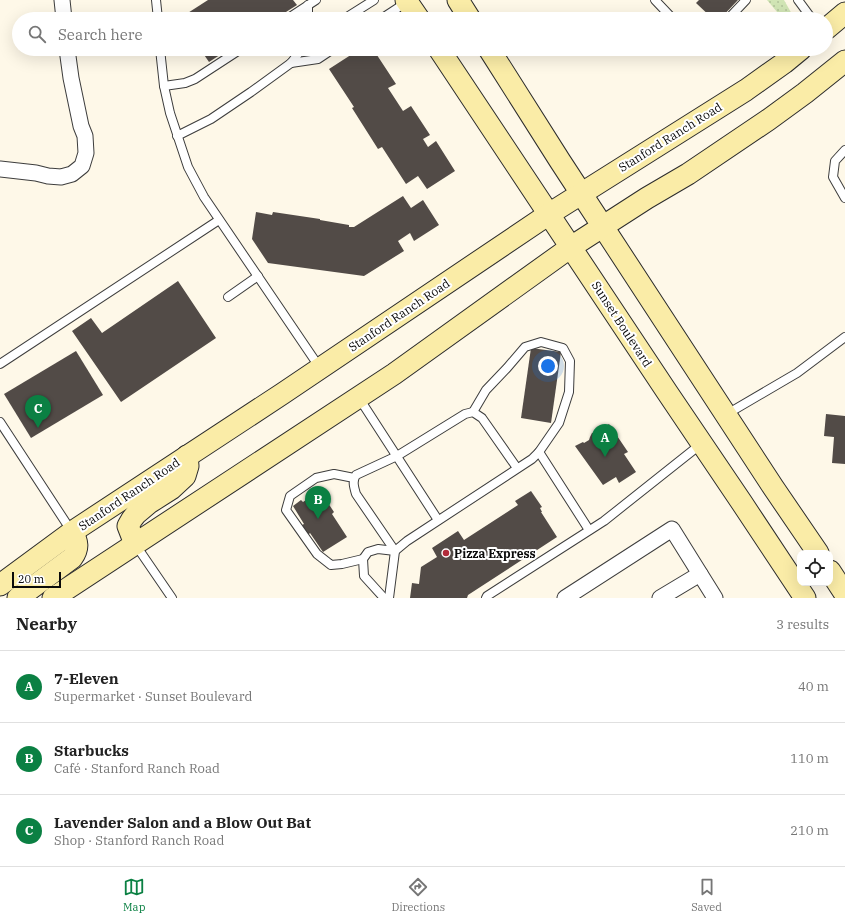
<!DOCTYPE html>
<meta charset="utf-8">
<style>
body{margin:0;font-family:"IBM Plex Serif",serif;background:#f6f6f6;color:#222}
.controls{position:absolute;right:12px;bottom:12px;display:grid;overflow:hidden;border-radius:8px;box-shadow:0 4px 16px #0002}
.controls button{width:36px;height:36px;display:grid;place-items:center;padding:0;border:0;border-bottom:1px solid #e0e0e0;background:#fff;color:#222;font:20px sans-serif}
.scale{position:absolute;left:12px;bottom:10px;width:49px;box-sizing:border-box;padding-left:4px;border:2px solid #0a0a0a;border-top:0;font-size:11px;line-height:14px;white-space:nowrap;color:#0a0a0a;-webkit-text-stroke:3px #fff;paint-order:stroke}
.you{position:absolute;left:548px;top:366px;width:14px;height:14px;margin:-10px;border:3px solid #fff;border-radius:50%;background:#1a73e8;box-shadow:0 0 0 6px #1a73e833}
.badge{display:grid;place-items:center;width:26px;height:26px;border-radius:50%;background:#0b8043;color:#fff;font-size:13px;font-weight:700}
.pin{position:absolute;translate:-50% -33px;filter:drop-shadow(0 1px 2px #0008)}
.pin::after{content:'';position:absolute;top:21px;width:14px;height:12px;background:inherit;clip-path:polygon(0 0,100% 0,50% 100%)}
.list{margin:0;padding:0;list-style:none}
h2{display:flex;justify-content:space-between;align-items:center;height:52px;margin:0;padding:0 16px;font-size:17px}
h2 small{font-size:13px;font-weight:400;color:#767676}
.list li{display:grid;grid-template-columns:26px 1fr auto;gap:12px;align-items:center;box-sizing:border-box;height:72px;padding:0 16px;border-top:1px solid #e0e0e0}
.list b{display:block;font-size:15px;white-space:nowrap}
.list p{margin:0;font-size:13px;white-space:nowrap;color:#767676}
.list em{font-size:13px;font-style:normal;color:#767676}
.icon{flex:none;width:22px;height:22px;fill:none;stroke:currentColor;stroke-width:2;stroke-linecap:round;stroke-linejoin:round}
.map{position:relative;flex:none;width:845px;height:598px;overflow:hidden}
.search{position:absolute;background:#fff;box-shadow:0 4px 16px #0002;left:12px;right:12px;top:12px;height:44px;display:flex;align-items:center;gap:10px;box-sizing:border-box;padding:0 14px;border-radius:22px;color:#767676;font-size:15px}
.sheet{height:268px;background:#fff}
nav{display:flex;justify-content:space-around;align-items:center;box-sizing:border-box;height:56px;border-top:1px solid #e0e0e0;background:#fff;font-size:11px;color:#767676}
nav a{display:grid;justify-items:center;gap:2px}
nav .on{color:#0b8043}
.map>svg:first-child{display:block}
</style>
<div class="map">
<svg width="845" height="598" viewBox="0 0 845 598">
<defs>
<pattern id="garden-dots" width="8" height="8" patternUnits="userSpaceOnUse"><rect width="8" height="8" fill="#d1e5b5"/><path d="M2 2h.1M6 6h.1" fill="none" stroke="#b2c39a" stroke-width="1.8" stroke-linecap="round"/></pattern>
</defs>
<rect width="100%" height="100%" fill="#fef8e8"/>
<polygon fill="url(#garden-dots)" points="767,0 784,0 793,16 789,19 783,19"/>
<g fill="#524b47">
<polygon points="208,0 293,0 297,5 275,19 181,19 180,18"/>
<polygon points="699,0 738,0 720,19 713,19 696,3"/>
<polygon points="200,49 229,49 209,62"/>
<polygon points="360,49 373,49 396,84 388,88 403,111 411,106 430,135 423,139 428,147 436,141 455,171 427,189 418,176 406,184 382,147 378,149 352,108 354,107 329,69"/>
<polygon points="403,196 411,208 423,200 439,225 414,241 410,233 398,241 404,251 364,276 268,263 252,239 256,212 272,215 273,212 320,219 320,220 349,225 349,227 354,227"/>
<polygon points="178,281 216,338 121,402 72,331 91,318 102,333"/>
<polygon points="531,348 561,352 551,423 521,418"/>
<polygon points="76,351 103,395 31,438 4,394"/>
<polygon points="826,414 845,416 845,464 832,463 834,437 824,436"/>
<polygon points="609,424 628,452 624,454 636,472 619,483 616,477 603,485 575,446 583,442 584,443 589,440 590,437 592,433 597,432 600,433 603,431 601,430"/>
<polygon points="531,491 542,507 540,508 542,512 541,512 557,537 468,595 467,598 410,598 412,583 419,584 421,567 437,557 432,548 458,531 464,540 518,505 515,501"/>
<polygon points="318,492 326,504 328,503 334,512 332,514 347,537 323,552 310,533 308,535 302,525 304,524 293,506 301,500 303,502"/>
</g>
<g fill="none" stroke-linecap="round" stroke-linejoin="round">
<defs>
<g id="service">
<polyline points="156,0 158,19"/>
<polyline points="655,0 673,19"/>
<polyline points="798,0 812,19"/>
<polyline points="287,19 316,0"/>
<polyline points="305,19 308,15 308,5"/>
<polyline points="344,19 374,0"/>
<polyline points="381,19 407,2"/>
<polyline points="728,19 746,0"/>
<polyline points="160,49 164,86 170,113 188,167 204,197 320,368"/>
<polyline points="241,49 251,51 261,49"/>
<polyline points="291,63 318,59 333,49"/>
<polyline points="164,86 185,83 195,79 241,49"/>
<polyline points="177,136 211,119 251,92 291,63 302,49"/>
<polyline points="845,150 835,161 833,177 845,198"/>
<polyline points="228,297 258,276"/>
<polyline points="0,364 219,220"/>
<polyline points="359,398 438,520"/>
<polyline points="727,414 797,373 845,337"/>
<polyline points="0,422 72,532"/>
<polyline points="539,452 589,530"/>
<polyline points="354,478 334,474 316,478 290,496 286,510 317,554 331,565 342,564 363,559"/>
<polyline points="135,544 172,598"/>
<path d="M 395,551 L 356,494 C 354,487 352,481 356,475 L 397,456 L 465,414 L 473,412 L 482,418 L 517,468"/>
<polyline points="384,598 364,576 363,559 368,552 378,549 395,551"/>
<polyline points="389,598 395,551 407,541 532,459 539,452 559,423 569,392 570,361 563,348 541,342 525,347 507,368 486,390 473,412"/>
<polyline points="486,598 487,596 604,521 701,444"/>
</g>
<g id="minor">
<polyline points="62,0 64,19"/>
<polyline points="0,169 36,173 48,176 61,177 72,174 82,166 86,153 85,136 81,126 71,78 67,49"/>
<polyline points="565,598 672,529 715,598"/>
<polyline points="660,598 700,574"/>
</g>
<g id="secondary">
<polyline points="406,0 419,19"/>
<polyline points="458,0 470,19"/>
<polyline points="826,29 845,13"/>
<polyline points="439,49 667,392 742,503 805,598"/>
<polyline points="489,49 560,161 773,487 818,553"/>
<polyline points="135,544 128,526 132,519 136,514 149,503 171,489 185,476 188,466 187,456"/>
<polyline points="830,571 845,594"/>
<polyline points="0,585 72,532 282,394 549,214 746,90 784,63 801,49"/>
<path d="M 18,598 L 72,558 C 79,548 78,542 72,532"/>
<polyline points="53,598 394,374 571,247 647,198 688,174 768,120 805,93 845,61"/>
</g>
</defs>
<use href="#service" stroke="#3d3d3d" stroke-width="10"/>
<use href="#minor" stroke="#3d3d3d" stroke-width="17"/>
<use href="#secondary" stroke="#2c2c2c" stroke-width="23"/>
<use href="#service" stroke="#fff" stroke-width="8"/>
<use href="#minor" stroke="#fff" stroke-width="15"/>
<use href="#secondary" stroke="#faeca7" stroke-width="21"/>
</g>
<circle fill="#b12b3a" stroke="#fff" stroke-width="1.5" cx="446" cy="553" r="4"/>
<g text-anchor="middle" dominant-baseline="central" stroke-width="4" stroke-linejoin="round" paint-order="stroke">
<g font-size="12" fill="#0a0a0a" stroke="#fff">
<text transform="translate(670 137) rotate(-32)">Stanford Ranch Road</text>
<text transform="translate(399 315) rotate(-34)">Stanford Ranch Road</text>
<text transform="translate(622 324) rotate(57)">Sunset Boulevard</text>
<text transform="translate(129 494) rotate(-34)">Stanford Ranch Road</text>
</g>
<g font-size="12" font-weight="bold" fill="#0a0a0a" stroke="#fff" text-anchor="start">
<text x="454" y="553">Pizza Express</text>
</g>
</g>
</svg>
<div class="controls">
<button><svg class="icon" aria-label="locate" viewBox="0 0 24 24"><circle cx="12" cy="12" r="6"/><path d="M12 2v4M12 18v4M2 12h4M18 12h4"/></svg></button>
</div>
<div class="scale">20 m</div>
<div class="you"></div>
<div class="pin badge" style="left:605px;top:457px">A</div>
<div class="pin badge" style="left:318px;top:519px">B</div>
<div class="pin badge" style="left:38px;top:428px">C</div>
<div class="search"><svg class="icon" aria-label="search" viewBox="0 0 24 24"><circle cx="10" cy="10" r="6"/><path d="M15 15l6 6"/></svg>Search here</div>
</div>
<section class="sheet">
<h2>Nearby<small>3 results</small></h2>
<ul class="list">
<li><span class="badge">A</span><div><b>7-Eleven</b><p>Supermarket · Sunset Boulevard</p></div><em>40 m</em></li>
<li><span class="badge">B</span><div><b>Starbucks</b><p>Café · Stanford Ranch Road</p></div><em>110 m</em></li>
<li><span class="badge">C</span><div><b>Lavender Salon and a Blow Out Bat</b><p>Shop · Stanford Ranch Road</p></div><em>210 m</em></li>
</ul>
</section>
<nav>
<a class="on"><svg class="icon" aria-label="map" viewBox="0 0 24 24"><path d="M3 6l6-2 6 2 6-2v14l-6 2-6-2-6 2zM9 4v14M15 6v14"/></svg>Map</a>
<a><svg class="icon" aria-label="directions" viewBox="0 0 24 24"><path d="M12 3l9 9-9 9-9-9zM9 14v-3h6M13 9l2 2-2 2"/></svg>Directions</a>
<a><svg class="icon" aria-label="saved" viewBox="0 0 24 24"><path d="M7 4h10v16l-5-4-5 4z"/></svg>Saved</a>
</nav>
